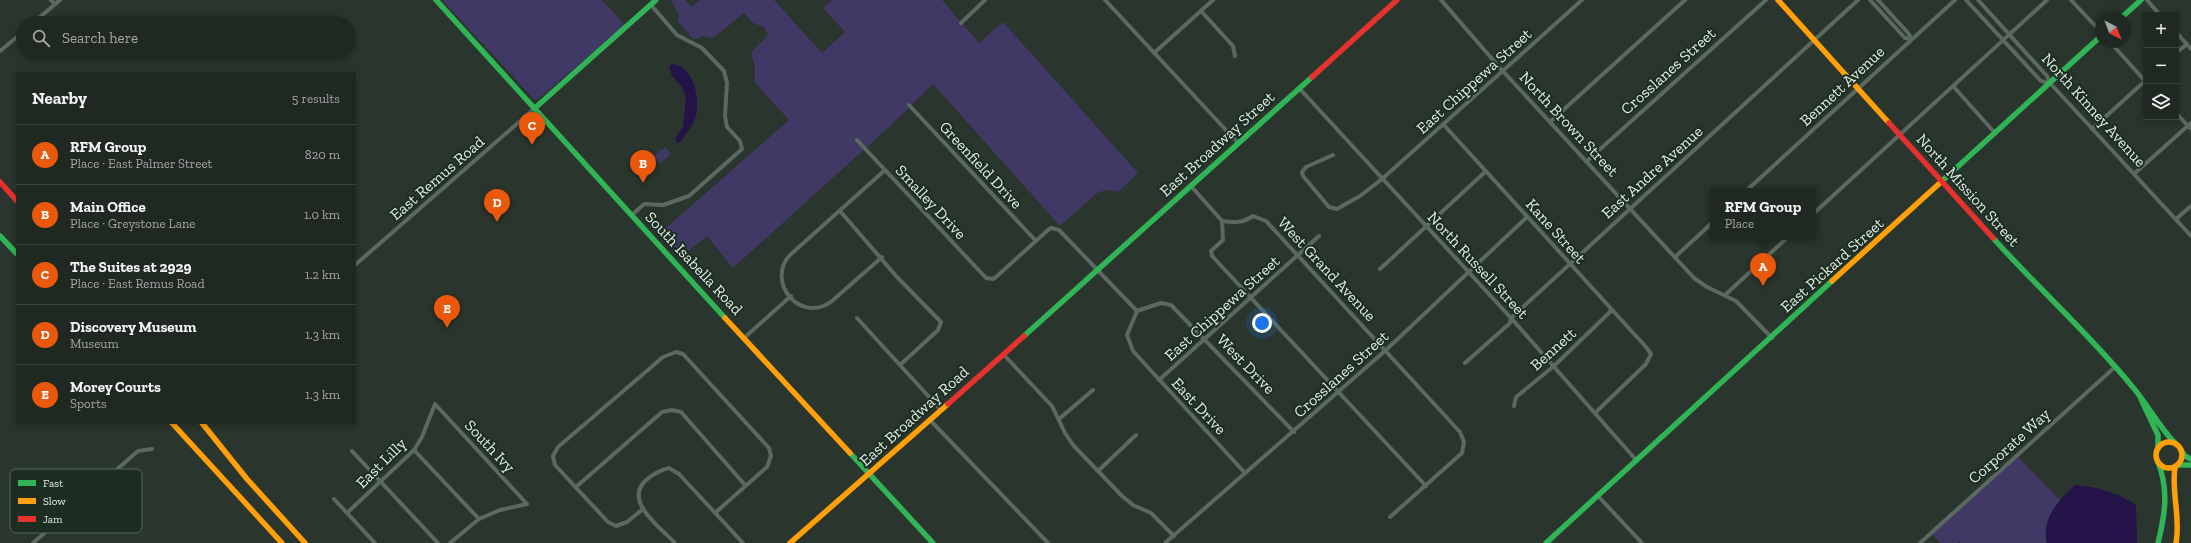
<!DOCTYPE html>
<meta charset="utf-8">
<style>
body{margin:0;font-family:"Zilla Slab",serif;background:#2d342f;color:#f1f3f6}
.controls{position:absolute;right:12px;top:12px;display:grid;overflow:hidden;border-radius:0px;box-shadow:0 2px 6px #0003}
.controls button{width:36px;height:36px;display:grid;place-items:center;padding:0;border:0;border-bottom:1px solid #3d4440;background:#202822;color:#f1f3f6;font:20px sans-serif}
.compass{position:absolute;left:2095px;top:12px;width:36px;height:36px;border-radius:50%;background:#202822;box-shadow:0 2px 6px #0003;rotate:138deg}
.you{position:absolute;left:1262px;top:323px;width:14px;height:14px;margin:-10px;border:3px solid #fff;border-radius:50%;background:#1a73e8;box-shadow:0 0 0 6px #1a73e833}
.badge{display:grid;place-items:center;width:26px;height:26px;border-radius:50%;background:#ea580c;color:#fff;font-size:13px;font-weight:700}
.pin{position:absolute;translate:-50% -33px;filter:drop-shadow(0 1px 2px #0008)}
.pin::after{content:'';position:absolute;top:21px;width:14px;height:12px;background:inherit;clip-path:polygon(0 0,100% 0,50% 100%)}
.popup{position:absolute;left:1710px;top:188px;width:106px;height:52px;box-sizing:border-box;display:grid;place-content:center;border-radius:0px;background:#202822;filter:drop-shadow(0 1px 3px #0005);font-size:13px;white-space:nowrap;color:#a2a6a5}
.popup b{font-size:15px;color:#f1f3f6}
.popup::after{content:'';position:absolute;left:50%;top:100%;margin-left:-8px;border:8px solid transparent;border-top-color:#202822}
.list{margin:0;padding:0;list-style:none}
h2{display:flex;justify-content:space-between;align-items:center;height:52px;margin:0;padding:0 16px;font-size:17px}
h2 small{font-size:13px;font-weight:400;color:#a2a6a5}
.list li{display:grid;grid-template-columns:26px 1fr auto;gap:12px;align-items:center;box-sizing:border-box;height:60px;padding:0 16px;border-top:1px solid #3d4440}
.list b{display:block;font-size:15px;white-space:nowrap}
.list p{margin:0;font-size:13px;white-space:nowrap;color:#a2a6a5}
.list em{font-size:13px;font-style:normal;color:#a2a6a5}
.icon{flex:none;width:22px;height:22px;fill:none;stroke:currentColor;stroke-width:2;stroke-linecap:round;stroke-linejoin:round}
.map{position:relative;flex:none;width:2191px;height:543px;overflow:hidden}
.search{position:absolute;background:#202822;box-shadow:0 2px 6px #0003;left:16px;top:16px;width:340px;height:44px;display:flex;align-items:center;gap:10px;box-sizing:border-box;padding:0 14px;border-radius:22px;color:#a2a6a5;font-size:15px}
.panel{position:absolute;background:#202822;box-shadow:0 2px 6px #0003;left:16px;top:72px;width:340px;height:352px;border-radius:0px}
.map>svg:first-child{display:block}
</style>
<div class="map">
<svg width="2191" height="543" viewBox="0 0 2191 543">
<rect width="100%" height="100%" fill="#2a352d"/>
<g fill="#403966">
<polygon points="442,0 602,0 625,25 537,100 533,98"/>
<path d="M 671,0 L 685,0 L 692,7 L 700,0 L 774,0 L 822,53 L 845,32 L 823,8 L 832,0 L 942,0 L 979,43 L 1003,22 L 1138,173 L 1118,192 L 1106,190 L 1097,193 L 1060,226 L 933,84 L 889,127 L 733,268 L 707,236 L 681,257 L 659,234 L 789,120 L 755,83 L 755,65 L 751,54 C 754,46 764,43 768,34 L 764,27 L 753,23 L 744,13 L 713,38 L 703,36 L 695,39 L 691,37 L 678,21 L 679,15 Z"/>
<polygon points="665,147 671,154 660,164 653,157"/>
<path d="M 2016,455 L 2060,500 C 2051,513 2043,526 2047,543 L 1961,543 L 1959,541 L 1957,543 L 1941,543 L 1931,533 Z"/>
</g>
<g fill="#231349">
<path d="M 672,64 C 694,66 700,98 696,116 C 693,125 685,135 680,143 L 677,143 L 675,139 L 683,127 L 686,97 L 681,86 L 672,76 L 669,66 Z"/>
<path d="M 2075,485 C 2098,487 2118,493 2136,505 L 2137,543 L 2047,543 C 2041,518 2059,500 2075,485 Z"/>
</g>
<g fill="none" stroke-linecap="round" stroke-linejoin="round">
<g stroke="#5b6a60" stroke-width="4">
<polyline points="51,0 55,4"/>
<polyline points="1105,0 1238,143"/>
<polyline points="1441,0 1500,68 1694,278 1707,287 1736,301 1772,338"/>
<polyline points="1870,0 1905,38 1911,39"/>
<polyline points="1878,0 1909,34 1911,39"/>
<polyline points="1966,0 2041,81 2050,83"/>
<polyline points="1978,0 2047,76 2050,83 2191,236"/>
<polyline points="2071,0 2101,32"/>
<polyline points="2147,0 2160,15"/>
<polyline points="1201,11 1233,46 1235,56"/>
<polyline points="33,23 60,0"/>
<polyline points="961,23 985,0"/>
<polyline points="2176,32 2191,49"/>
<polyline points="2110,42 2146,82"/>
<polyline points="0,51 23,32"/>
<polyline points="1154,53 1213,0"/>
<polyline points="2176,53 2187,44"/>
<polyline points="1953,86 1995,133"/>
<polyline points="1299,88 1511,318 1637,461"/>
<polyline points="909,105 1036,241"/>
<polyline points="2176,113 2191,129"/>
<polyline points="1551,121 1685,0"/>
<polyline points="1443,124 1646,347 1651,354 1646,364 1596,412"/>
<polyline points="2092,129 2146,80"/>
<polyline points="857,140 986,278 993,279 996,277 1048,230 1051,228 1059,230 1137,311"/>
<polyline points="1333,155 1306,167 1302,172 1303,176 1329,207 1337,209 1360,196 1382,179 1582,0"/>
<polyline points="1587,161 1766,0"/>
<polyline points="2135,173 2191,123"/>
<polyline points="1191,186 1222,221"/>
<polyline points="1746,191 1955,0"/>
<polyline points="840,211 897,277 941,322 938,330 900,365"/>
<polyline points="1813,214 2047,0"/>
<polyline points="632,215 644,204 663,205 689,196 742,149 740,141 727,127 725,116 727,83 724,71 702,48 677,35 651,5"/>
<polyline points="2176,219 2191,206"/>
<path d="M 1222,221 C 1235,223 1242,223 1253,216 L 1266,221 L 1460,432 L 1464,442 L 1462,453 L 1390,517"/>
<polyline points="1222,221 1223,240 1211,251 1212,256 1426,486"/>
<path d="M 882,257 L 832,301 C 801,325 765,282 790,255 L 885,170"/>
<polyline points="1675,257 1713,222"/>
<polyline points="355,265 535,108"/>
<polyline points="1380,269 1485,172"/>
<polyline points="1725,295 1788,237"/>
<polyline points="1137,311 1161,303 1171,305 1294,432"/>
<polyline points="1137,311 1127,335 1133,351 1245,473"/>
<polyline points="857,318 941,410"/>
<polyline points="744,338 791,296"/>
<polyline points="1003,354 1052,406 1065,433 1073,445 1122,496 1133,505 1151,513 1174,536"/>
<polyline points="1465,363 1510,323 1511,318 1858,0"/>
<polyline points="1159,380 1319,236"/>
<polyline points="1514,406 1516,397 1554,366 1612,310"/>
<polyline points="1059,419 1093,390"/>
<polyline points="930,420 1048,543"/>
<polyline points="414,450 479,519"/>
<polyline points="352,451 438,543"/>
<polyline points="1098,471 1136,435"/>
<polyline points="576,487 662,412 672,410 681,412 745,485"/>
<polyline points="1598,496 1642,543"/>
<polyline points="334,499 375,543"/>
<polyline points="643,509 627,522 616,526 608,522 555,465 553,456 558,447 663,357 676,352 683,354 769,448 771,456 767,467 715,513"/>
<polyline points="348,512 414,450 422,437 435,404 527,504 500,510 479,519 450,543"/>
<polyline points="33,543 138,451 152,449"/>
<path d="M 675,543 C 661,528 624,502 645,481 C 653,474 660,470 669,468 L 679,474 L 743,543"/>
<polyline points="1165,543 1386,350 1527,217"/>
<polyline points="1920,543 2115,367"/>
</g>
<g stroke="#30b455" stroke-width="5.5">
<polyline points="436,0 725,318"/>
<polyline points="2121,18 2141,0"/>
<polyline points="535,108 656,0"/>
<polyline points="1942,181 2101,36"/>
<polyline points="0,236 17,254"/>
<path d="M 1993,238 C 2038,288 2088,333 2131,385 C 2147,403 2158,426 2175,443"/>
<polyline points="1024,336 1312,77"/>
<polyline points="2141,399 2158,435 2158,448"/>
<polyline points="2181,450 2185,456 2191,459"/>
<polyline points="850,453 933,543"/>
<path d="M 2158,462 C 2169,490 2165,515 2158,543"/>
<polyline points="2178,465 2191,465"/>
<polyline points="1546,543 1832,281"/>
</g>
<g stroke="#ff9f0a" stroke-width="5.5">
<polyline points="1778,0 1889,123"/>
<polyline points="1832,281 1942,181"/>
<polyline points="725,318 850,453"/>
<polyline points="172,423 282,543"/>
<polyline points="202,423 247,479 305,543"/>
<circle cx="2169" cy="455" r="13"/>
<path d="M 2175,467 C 2171,493 2181,517 2176,543"/>
<polyline points="790,543 948,404"/>
</g>
<g stroke="#e5322d" stroke-width="5.5">
<polyline points="1312,77 1397,0"/>
<polyline points="1889,123 1993,238"/>
<polyline points="0,182 17,201"/>
<polyline points="948,404 1024,336"/>
</g>
</g>
<g text-anchor="middle" dominant-baseline="central" stroke-width="4" stroke-linejoin="round" paint-order="stroke">
<g font-size="16" fill="#e1ece4" stroke="#1c2e22">
<text transform="translate(1668 71) rotate(-42)">Crosslanes Street</text>
<text transform="translate(1474 81) rotate(-42)">East Chippewa Street</text>
<text transform="translate(1842 86) rotate(-43)">Bennett Avenue</text>
<text transform="translate(2094 110) rotate(48)">North Kinney Avenue</text>
<text transform="translate(1569 124) rotate(47)">North Brown Street</text>
<text transform="translate(1217 144) rotate(-42)">East Broadway Street</text>
<text transform="translate(981 165) rotate(47)">Greenfield Drive</text>
<text transform="translate(1652 172) rotate(-42)">East Andre Avenue</text>
<text transform="translate(437 178) rotate(-41)">East Remus Road</text>
<text transform="translate(1968 190) rotate(48)">North Mission Street</text>
<text transform="translate(931 202) rotate(47)">Smalley Drive</text>
<text transform="translate(1556 231) rotate(48)">Kane Street</text>
<text transform="translate(694 263) rotate(47)">South Isabella Road</text>
<text transform="translate(1478 265) rotate(47)">North Russell Street</text>
<text transform="translate(1832 265) rotate(-42)">East Pickard Street</text>
<text transform="translate(1327 269) rotate(47)">West Grand Avenue</text>
<text transform="translate(1222 308) rotate(-42)">East Chippewa Street</text>
<text transform="translate(1553 349) rotate(-42)">Bennett</text>
<text transform="translate(1246 364) rotate(46)">West Drive</text>
<text transform="translate(1341 374) rotate(-42)">Crosslanes Street</text>
<text transform="translate(1199 406) rotate(47)">East Drive</text>
<text transform="translate(914 416) rotate(-42)">East Broadway Road</text>
<text transform="translate(490 446) rotate(47)">South Ivy</text>
<text transform="translate(2009 446) rotate(-42)">Corporate Way</text>
<text transform="translate(381 463) rotate(-45)">East Lilly</text>
</g>
</g>
<rect x="10" y="469" width="132" height="64" rx="6" fill="#1c2e22" stroke="#57675c" stroke-width="1"/>
<rect x="18" y="480" width="18" height="6" fill="#30b455"/>
<rect x="18" y="498" width="18" height="6" fill="#ff9f0a"/>
<rect x="18" y="516" width="18" height="6" fill="#e5322d"/>
<g font-size="11" fill="#e1ece4">
<text x="43" y="487">Fast</text>
<text x="43" y="505">Slow</text>
<text x="43" y="523">Jam</text>
</g>
</svg>
<div class="controls">
<button>+</button>
<button>−</button>
<button><svg class="icon" aria-label="layers" viewBox="0 0 24 24"><path d="M12 4l9 5-9 5-9-5zM3 14l9 5 9-5"/></svg></button>
</div>
<svg class="compass" viewBox="-18 -18 36 36"><path d="M0-13l5 13h-10z" fill="#e53935"/><path d="M0 13l5-13h-10z" fill="#a2a6a5"/></svg>
<div class="you"></div>
<div class="pin badge" style="left:1763px;top:286px">A</div>
<div class="popup"><b>RFM Group</b>Place</div>
<div class="pin badge" style="left:643px;top:183px">B</div>
<div class="pin badge" style="left:532px;top:145px">C</div>
<div class="pin badge" style="left:497px;top:222px">D</div>
<div class="pin badge" style="left:447px;top:328px">E</div>
<div class="search"><svg class="icon" aria-label="search" viewBox="0 0 24 24"><circle cx="10" cy="10" r="6"/><path d="M15 15l6 6"/></svg>Search here</div>
<section class="panel">
<h2>Nearby<small>5 results</small></h2>
<ul class="list">
<li><span class="badge">A</span><div><b>RFM Group</b><p>Place · East Palmer Street</p></div><em>820 m</em></li>
<li><span class="badge">B</span><div><b>Main Office</b><p>Place · Greystone Lane</p></div><em>1.0 km</em></li>
<li><span class="badge">C</span><div><b>The Suites at 2929</b><p>Place · East Remus Road</p></div><em>1.2 km</em></li>
<li><span class="badge">D</span><div><b>Discovery Museum</b><p>Museum</p></div><em>1.3 km</em></li>
<li><span class="badge">E</span><div><b>Morey Courts</b><p>Sports</p></div><em>1.3 km</em></li>
</ul>
</section>
</div>
